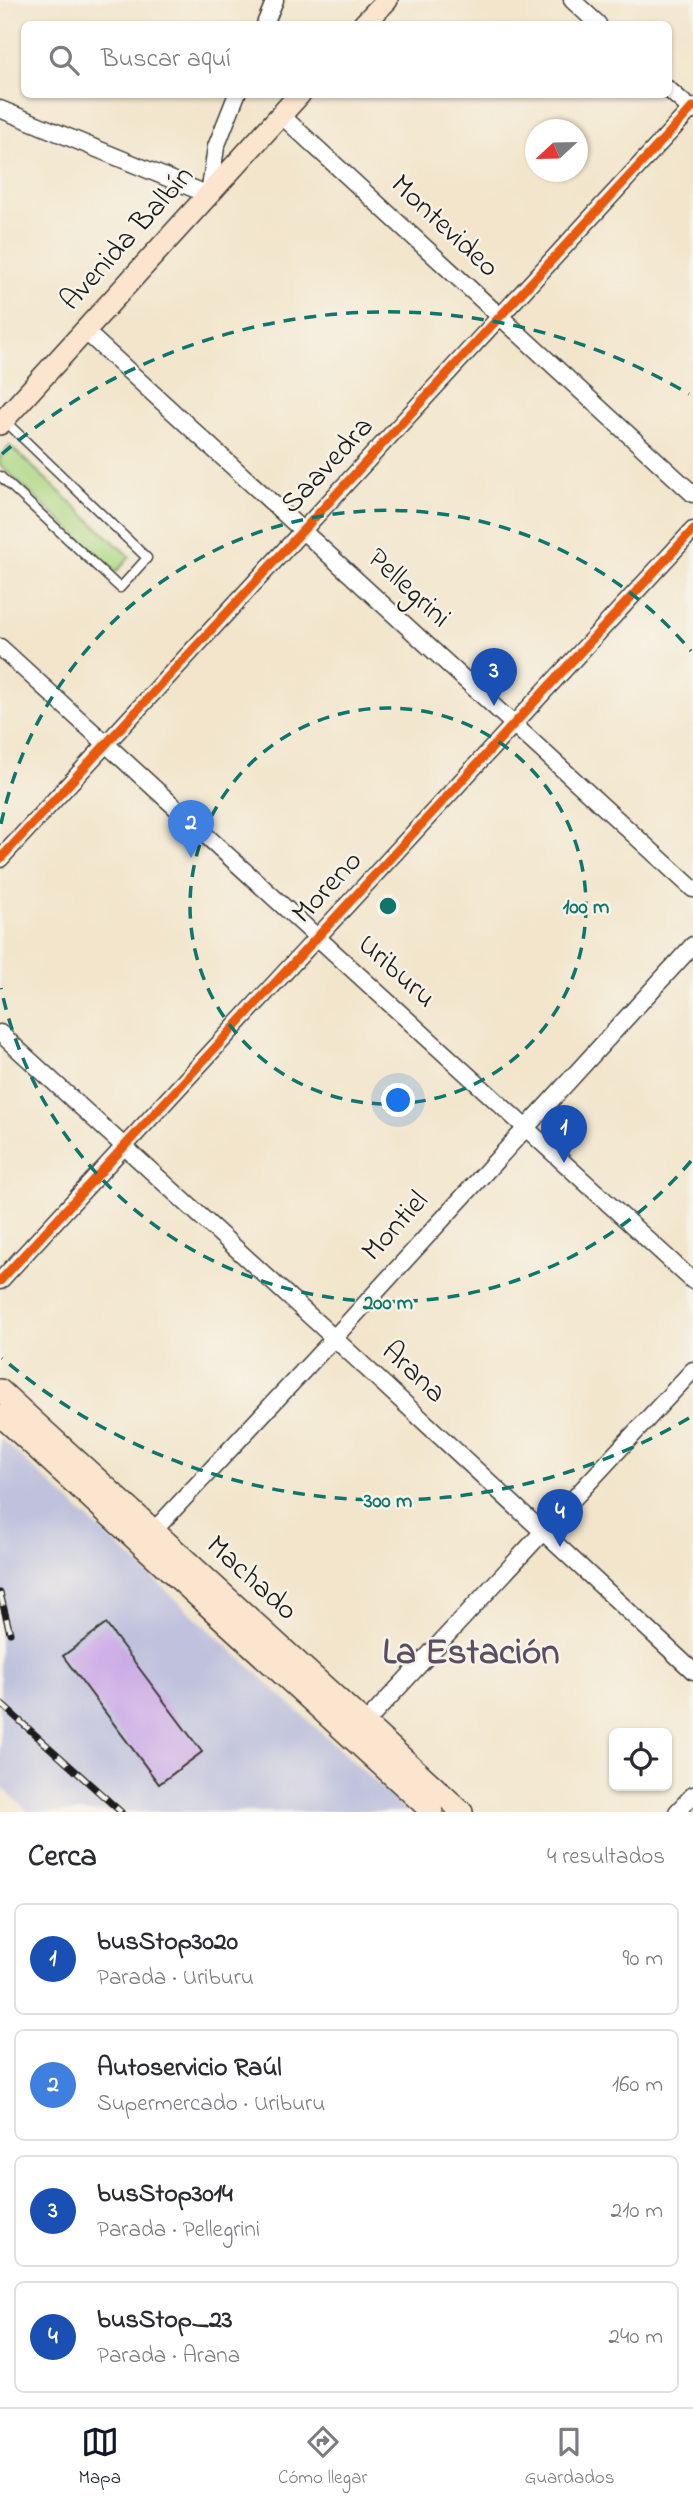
<!DOCTYPE html>
<html lang="es">
<meta charset="utf-8">
<style>
body{margin:0;font-family:"Indie Flower",sans-serif;background:#f2f2f3;color:#2b2b33}
.controls{position:absolute;right:21px;bottom:21px;display:grid;overflow:hidden;border-radius:10px;box-shadow:0 2px 5px #0004}
.controls button{width:63px;height:63px;display:grid;place-items:center;padding:0;border:0;border-bottom:2px solid #e1e1e2;background:#fff;color:#2b2b33;font:35px sans-serif}
.compass{position:absolute;left:525px;top:119px;width:63px;height:63px;border-radius:50%;background:#fff;box-shadow:0 2px 5px #0004;rotate:248deg}
.you{position:absolute;left:399px;top:1101px;width:24px;height:24px;margin:-18px;border:5px solid #fff;border-radius:50%;background:#1a73e8;box-shadow:0 0 0 10px #1a73e833}
.badge{display:grid;place-items:center;width:46px;height:46px;border-radius:50%;background:#111827;color:#fff;font-size:23px;font-weight:700}
.pin{position:absolute;translate:-50% -58px;filter:drop-shadow(0 2px 4px #0008)}
.pin::after{content:'';position:absolute;top:37px;width:24px;height:21px;background:inherit;clip-path:polygon(0 0,100% 0,50% 100%)}
.list{margin:0;padding:0;list-style:none}
h2{display:flex;justify-content:space-between;align-items:center;height:91px;margin:0;padding:0 28px;font-size:30px}
h2 small{font-size:23px;font-weight:400;color:#7c7c81}
.list li{display:grid;grid-template-columns:46px 1fr auto;gap:21px;align-items:center;box-sizing:border-box;height:112px;margin:0 14px 14px;padding:0 14px;border:2px solid #e1e1e2;border-radius:10px}
.list b{display:block;font-size:26px;white-space:nowrap}
.list p{margin:0;font-size:23px;white-space:nowrap;color:#7c7c81}
.list em{font-size:23px;font-style:normal;color:#7c7c81}
.icon{flex:none;width:38px;height:38px;fill:none;stroke:currentColor;stroke-width:2;stroke-linecap:round;stroke-linejoin:round}
.map{position:relative;flex:none;width:693px;height:1812px;overflow:hidden}
.search{position:absolute;background:#fff;box-shadow:0 2px 5px #0004;left:21px;right:21px;top:21px;height:77px;display:flex;align-items:center;gap:18px;box-sizing:border-box;padding:0 24px;border-radius:10px;color:#7c7c81;font-size:26px}
.sheet{height:595px;background:#fff}
nav{display:flex;justify-content:space-around;align-items:center;box-sizing:border-box;height:98px;border-top:2px solid #e1e1e2;background:#fff;font-size:19px;color:#7c7c81}
nav a{display:grid;justify-items:center;gap:4px}
nav .on{color:#111827}
.map>svg:first-child{display:block}
</style>
<div class="map">
<svg width="693" height="1812" viewBox="0 0 693 1812">
<rect width="100%" height="100%" fill="#f7f3e8"/>
<filter id="ink" filterUnits="userSpaceOnUse"><feTurbulence type="fractalNoise" baseFrequency=".0143" numOctaves="2"/><feDisplacementMap in="SourceGraphic" scale="14" xChannelSelector="R" yChannelSelector="G"/><feConvolveMatrix kernelMatrix="1 2 1 2 8 2 1 2 1" color-interpolation-filters="sRGB"/></filter>
<filter id="wash" filterUnits="userSpaceOnUse"><feTurbulence type="fractalNoise" baseFrequency=".00686" numOctaves="4" result="noise"/><feDisplacementMap in="SourceGraphic" scale="28" xChannelSelector="R" yChannelSelector="G"/><feGaussianBlur stdDeviation="1.57" result="paint"/><feColorMatrix in="noise" values="0 0 0 0 0 0 0 0 0 0 0 0 0 0 0 0 0 1.4 0 .05"/><feComposite in="paint" operator="in"/></filter>
<g filter="url(#wash)">
<rect width="100%" height="100%" fill="#f2e5cb"/>
<polygon fill="#c0c2dd" points="0,1438 408,1812 29,1812 0,1785"/>
<polygon fill="#add783" stroke="#647a50" stroke-width="2" points="10,446 130,557 116,572 0,465 0,457"/>
<g id="blocks">
<polygon fill="#ccabe7" points="106,1624 202,1752 159,1784 63,1656"/>
</g>
</g>
<g filter="url(#ink)">
<use href="#blocks" fill-opacity="0" stroke="#3c3a36" stroke-width="2"/>
<g fill="none" stroke-linecap="round" stroke-linejoin="round">
<defs>
<polyline id="lane" points="0,476 120,588 147,558 5,421"/>
<g id="street">
<polyline points="572,0 598,24"/>
<polyline points="265,24 275,0"/>
<polyline points="668,89 693,111"/>
<polyline points="0,109 209,195 216,147 237,94"/>
<polyline points="281,115 693,494"/>
<polyline points="85,331 693,889"/>
<polyline points="0,647 693,1281"/>
<polyline points="0,859 693,107"/>
<polyline points="0,1033 334,1338 693,1671"/>
<polyline points="0,1281 693,530"/>
<polyline points="147,1538 334,1338 693,945"/>
<polyline points="359,1730 693,1370"/>
<polyline points="677,1812 693,1795"/>
</g>
<g id="secondary">
<polyline points="364,24 387,0"/>
<polyline points="0,424 300,94"/>
<polyline points="0,1390 462,1812"/>
<polyline points="0,1415 432,1812"/>
</g>
</defs>
<use href="#lane" stroke="#3c3a36" stroke-width="11"/>
<use href="#street" stroke="#3c3a36" stroke-width="19"/>
<use href="#secondary" stroke="#3c3a36" stroke-width="24"/>
<use href="#lane" stroke="#fff" stroke-width="8"/>
<use href="#street" stroke="#fff" stroke-width="16"/>
<use href="#secondary" stroke="#fbe5cf" stroke-width="21"/>
<defs>
<g id="rail">
<polyline points="0,1593 10,1633"/>
<polyline points="0,1703 121,1812"/>
</g>
</defs>
<use href="#rail" stroke="#1c1c1c" stroke-width="7"/>
<use href="#rail" stroke="#f7f3e8" stroke-width="4.5" stroke-dasharray="13" stroke-linecap="butt"/>
<defs>
<g id="cycleway">
<polyline points="0,859 693,107"/>
<polyline points="0,1281 693,530"/>
</g>
</defs>
<use href="#cycleway" stroke="#f7f3e8" stroke-width="13"/>
<use href="#cycleway" stroke="#e8590c" stroke-width="9"/>
</g>
</g>
<g fill="none" stroke="#0f766e" stroke-width="3.5" stroke-dasharray="12 9">
<circle cx="388" cy="906" r="198"/>
<path d="M691 1161A396 396 0 0 1 1 988M1 824A396 396 0 0 1 691 651"/>
<path d="M689 1418A594 594 0 0 1 2 1358M2 454A594 594 0 0 1 689 394"/>
</g>
<g text-anchor="middle" dominant-baseline="central" stroke-width="5" stroke-linejoin="round" paint-order="stroke">
<g font-size="30" fill="#1c1c1c" stroke="#f7f3e8">
<text transform="translate(444 227) rotate(43)">Montevideo</text>
<text transform="translate(128 239) rotate(-48)">Avenida Balbín</text>
<text transform="translate(328 466) rotate(-47)">Saavedra</text>
<text transform="translate(408 589) rotate(43)">Pellegrini</text>
<text transform="translate(328 888) rotate(-47)">Moreno</text>
<text transform="translate(396 972) rotate(42)">Uriburu</text>
<text transform="translate(396 1227) rotate(-48)">Montiel</text>
<text transform="translate(413 1373) rotate(43)">Arana</text>
<text transform="translate(251 1579) rotate(42)">Machado</text>
</g>
<g font-size="37" font-weight="bold" fill="#5a4e63" stroke="#f7f3e8">
<text x="471" y="1654">La Estación</text>
</g>
</g>
<circle cx="388" cy="906" r="10" fill="#0f766e" stroke="#f7f3e8" stroke-width="3.5"/>
<g font-size="21" text-anchor="middle" font-weight="bold" fill="#0f766e" stroke="#f7f3e8" stroke-width="5" stroke-linejoin="round" paint-order="stroke">
<text x="586" y="913">100 m</text>
<text x="388" y="1309">200 m</text>
<text x="388" y="1507">300 m</text>
</g>
</svg>
<div class="controls">
<button><svg class="icon" aria-label="locate" viewBox="0 0 24 24"><circle cx="12" cy="12" r="6"/><path d="M12 2v4M12 18v4M2 12h4M18 12h4"/></svg></button>
</div>
<svg class="compass" viewBox="-18 -18 36 36"><path d="M0-13l5 13h-10z" fill="#e53935"/><path d="M0 13l5-13h-10z" fill="#7c7c81"/></svg>
<div class="you"></div>
<div class="pin badge" style="left:564px;top:1163px;background:#1a4fb4">1</div>
<div class="pin badge" style="left:191px;top:858px;background:#3f7fe0">2</div>
<div class="pin badge" style="left:494px;top:706px;background:#1a4fb4">3</div>
<div class="pin badge" style="left:560px;top:1547px;background:#1a4fb4">4</div>
<div class="search"><svg class="icon" aria-label="search" viewBox="0 0 24 24"><circle cx="10" cy="10" r="6"/><path d="M15 15l6 6"/></svg>Buscar aquí</div>
</div>
<section class="sheet">
<h2>Cerca<small>4 resultados</small></h2>
<ul class="list">
<li><span class="badge" style="background:#1a4fb4">1</span><div><b>busStop3020</b><p>Parada · Uriburu</p></div><em>90 m</em></li>
<li><span class="badge" style="background:#3f7fe0">2</span><div><b>Autoservicio Raúl</b><p>Supermercado · Uriburu</p></div><em>160 m</em></li>
<li><span class="badge" style="background:#1a4fb4">3</span><div><b>busStop3014</b><p>Parada · Pellegrini</p></div><em>210 m</em></li>
<li><span class="badge" style="background:#1a4fb4">4</span><div><b>busStop_23</b><p>Parada · Arana</p></div><em>240 m</em></li>
</ul>
</section>
<nav>
<a class="on"><svg class="icon" aria-label="map" viewBox="0 0 24 24"><path d="M3 6l6-2 6 2 6-2v14l-6 2-6-2-6 2zM9 4v14M15 6v14"/></svg>Mapa</a>
<a><svg class="icon" aria-label="directions" viewBox="0 0 24 24"><path d="M12 3l9 9-9 9-9-9zM9 14v-3h6M13 9l2 2-2 2"/></svg>Cómo llegar</a>
<a><svg class="icon" aria-label="saved" viewBox="0 0 24 24"><path d="M7 4h10v16l-5-4-5 4z"/></svg>Guardados</a>
</nav>
